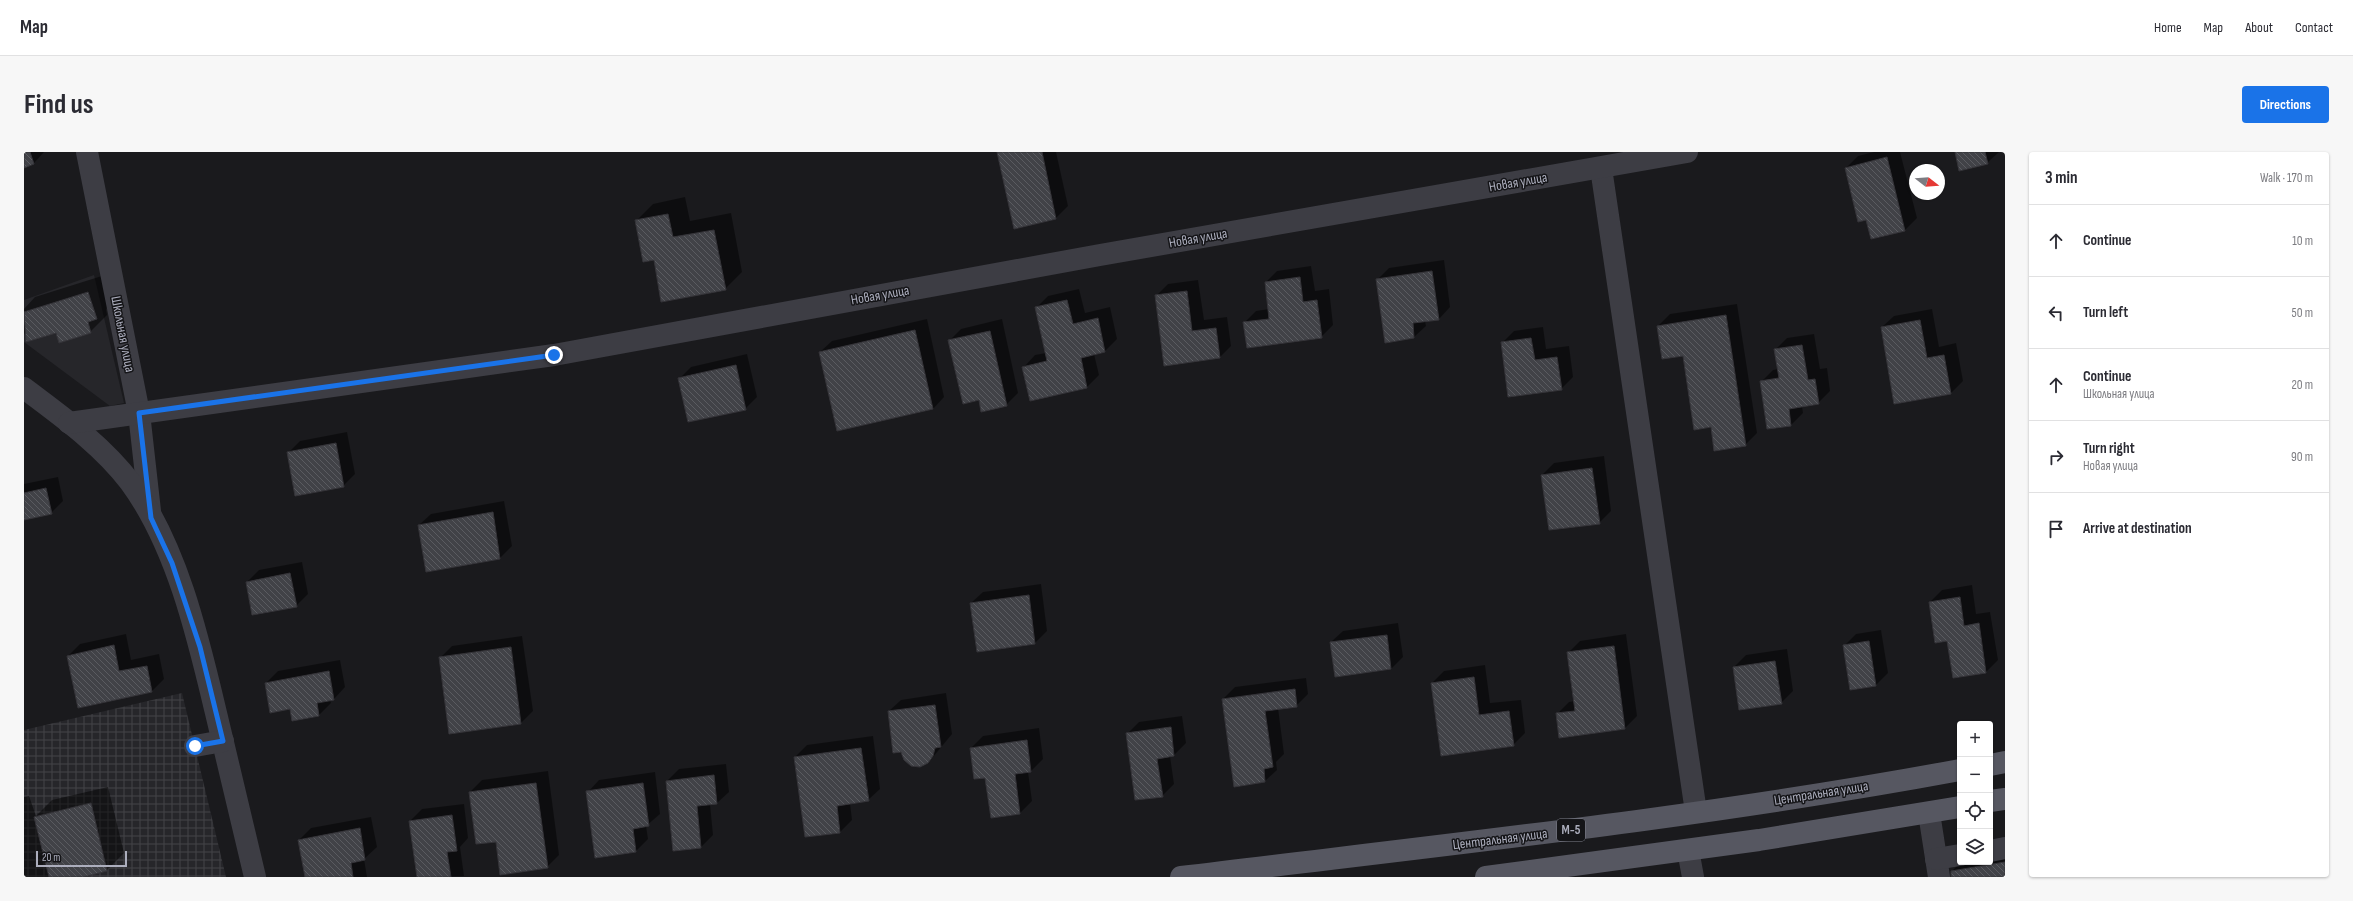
<!DOCTYPE html>
<meta charset="utf-8">
<style>
body{margin:0;font-family:"Sofia Sans Condensed",sans-serif;background:#f7f7f7;color:#2b2b33}
.controls{position:absolute;right:12px;bottom:12px;display:grid;overflow:hidden;border-radius:4px;box-shadow:0 1px 3px #0004}
.controls button{width:36px;height:36px;display:grid;place-items:center;padding:0;border:0;border-bottom:1px solid #e1e1e2;background:#fff;color:#2b2b33;font:20px sans-serif}
.compass{position:absolute;left:1885px;top:12px;width:36px;height:36px;border-radius:50%;background:#fff;box-shadow:0 1px 3px #0004;rotate:107deg}
.scale{position:absolute;left:12px;bottom:10px;width:91px;box-sizing:border-box;padding-left:4px;border:2px solid #acaebd;border-top:0;font-size:11px;line-height:14px;white-space:nowrap;color:#acaebd;-webkit-text-stroke:3px #151518;paint-order:stroke}
.stop{position:absolute;width:12px;height:12px;margin:-9px;border:3px solid #1a73e8;border-radius:50%;background:#fff}
.stop.end{background:#1a73e8;border-color:#fff;box-shadow:0 1px 4px #0008}
.list{margin:0;padding:0;list-style:none}
h2{display:flex;justify-content:space-between;align-items:center;height:52px;margin:0;padding:0 16px;font-size:17px}
h2 small{font-size:13px;font-weight:400;color:#7c7c81}
.list li{display:grid;grid-template-columns:26px 1fr auto;gap:12px;align-items:center;box-sizing:border-box;height:72px;padding:0 16px;border-top:1px solid #e1e1e2}
.list b{display:block;font-size:15px;white-space:nowrap}
.list p{margin:0;font-size:13px;white-space:nowrap;color:#7c7c81}
.list em{font-size:13px;font-style:normal;color:#7c7c81}
.icon{flex:none;width:22px;height:22px;fill:none;stroke:currentColor;stroke-width:2;stroke-linecap:round;stroke-linejoin:round}
.map{position:relative;flex:none;width:1981px;height:725px;overflow:hidden;border-radius:4px}
header{display:flex;align-items:center;gap:24px;box-sizing:border-box;height:56px;padding:0 20px;background:#fff;border-bottom:1px solid #e1e1e2}
header strong{font-size:19px}
nav{display:flex;gap:22px;margin-inline-start:auto;font-size:14px}
.intro{display:flex;align-items:center;justify-content:space-between;box-sizing:border-box;height:96px;padding:0 24px}
h1{margin:0;font-size:28px}
.button{padding:10px 18px;border-radius:4px;background:#1a73e8;color:#fff;font-size:14px;font-weight:700}
main{display:flex;gap:24px;padding:0 24px}
aside{flex:1;background:#fff;border-radius:4px;box-shadow:0 1px 3px #0004}
.map>svg:first-child{display:block}
</style>
<header>
<strong>Map</strong>
<nav><a>Home</a><a>Map</a><a>About</a><a>Contact</a></nav>
</header>
<div class="intro"><h1>Find us</h1><a class="button">Directions</a></div>
<main>
<div class="map">
<svg width="1981" height="725" viewBox="0 0 1981 725">
<defs>
<pattern id="industrial-grid" width="8" height="8" patternUnits="userSpaceOnUse"><rect width="8" height="8" fill="#26262a"/><path d="M0 4h8M4 0v8" fill="none" stroke="#434347"/></pattern>
<pattern id="building-back-hatch" width="6" height="6" patternUnits="userSpaceOnUse"><rect width="6" height="6" fill="#414247"/><path d="M-1 5l2 2M0 0l6 6M5-1l2 2" fill="none" stroke="#5a5b60"/></pattern>
</defs>
<rect width="100%" height="100%" fill="#1a1a1d"/>
<polygon fill="#26262a" points="70,123 100,251 86,254 0,190 0,148"/>
<polygon fill="url(#industrial-grid)" points="158,541 202,725 0,725 0,578"/>
<g fill="#0007">
<polygon points="0,0 20,0 10,11 0,15"/>
<polygon points="974,0 1032,0 1044,54 1032,66"/>
<polygon points="1850,0 1876,0 1893,66 1881,78 1847,86 1843,67 1822,16 1834,4"/>
<polygon points="1932,0 1975,0 1963,11"/>
<polygon points="661,45 666,69 707,61 718,120 701,137 630,106 612,69 629,52"/>
<polygon points="1420,108 1426,155 1415,167 1401,169 1402,174 1390,185 1353,128 1365,116"/>
<polygon points="1287,114 1291,139 1305,137 1309,173 1297,185 1220,171 1232,159 1245,157 1242,130 1253,119"/>
<polygon points="81,123 89,149 82,157 83,163 66,180 32,179 3,189 0,180 0,157 11,145"/>
<polygon points="1174,128 1180,168 1203,165 1207,194 1195,206 1132,144 1144,132"/>
<polygon points="1055,137 1061,161 1086,155 1093,187 1081,199 1070,202 1075,223 1063,235 1000,215 1011,203 1022,201 1012,156 1024,144"/>
<polygon points="1713,152 1733,281 1721,293 1688,274 1659,203 1634,174 1646,162"/>
<polygon points="1908,157 1915,195 1932,191 1939,229 1927,241 1871,251 1858,175 1870,164"/>
<polygon points="903,167 920,245 909,257 796,200 808,189"/>
<polygon points="978,167 994,241 982,253 955,247 926,188 937,177"/>
<polygon points="1519,175 1522,197 1545,194 1549,225 1537,237 1478,191 1490,179"/>
<polygon points="1790,182 1796,217 1803,216 1806,239 1794,251 1778,254 1779,261 1767,273 1744,276 1737,230 1749,218 1754,217 1751,198 1763,186"/>
<polygon points="723,202 733,245 721,257 655,227 667,215"/>
<polygon points="323,280 331,322 319,334 264,301 276,289"/>
<polygon points="1580,304 1587,359 1575,371 1518,323 1530,311"/>
<polygon points="34,325 39,349 27,361 0,367 0,332"/>
<polygon points="480,349 488,394 476,406 403,419 395,373 407,362"/>
<polygon points="278,410 284,442 272,454 223,430 235,418"/>
<polygon points="1017,432 1023,479 1011,491 953,499 947,451 959,440"/>
<polygon points="1948,433 1952,462 1966,460 1974,508 1962,520 1924,487 1906,450 1918,438"/>
<polygon points="1374,471 1379,505 1367,517 1307,490 1319,479"/>
<polygon points="1857,478 1864,521 1852,533 1820,494 1832,482"/>
<polygon points="102,482 107,508 135,502 140,527 128,539 55,555 44,504 56,492"/>
<polygon points="1602,482 1613,564 1601,576 1536,585 1533,562 1545,550 1551,549 1544,501 1556,489"/>
<polygon points="498,484 509,559 497,571 416,506 428,494"/>
<polygon points="1763,497 1769,539 1757,551 1710,515 1722,503"/>
<polygon points="316,508 321,535 310,547 306,548 307,551 295,563 267,556 242,531 254,519"/>
<polygon points="1461,513 1466,551 1497,548 1501,581 1489,593 1408,531 1420,519"/>
<polygon points="1282,526 1284,542 1272,554 1254,556 1260,602 1252,610 1253,618 1241,629 1211,634 1199,547 1211,535"/>
<polygon points="922,541 928,582 904,611 865,559 877,548"/>
<polygon points="1158,564 1162,591 1150,603 1146,604 1150,632 1138,644 1103,582 1115,570"/>
<polygon points="1015,576 1019,607 1007,619 1004,620 1008,649 996,661 962,625 947,596 959,584"/>
<polygon points="849,584 856,637 844,648 826,651 828,668 816,680 782,684 771,605 783,593"/>
<polygon points="702,612 705,640 693,651 686,652 689,683 677,695 650,698 643,629 655,617"/>
<polygon points="524,619 535,703 523,715 473,689 446,640 458,628"/>
<polygon points="631,620 636,662 622,674 624,687 612,699 572,704 564,640 575,628"/>
<polygon points="84,635 100,701 83,718 56,725 0,725 0,645 5,644 12,664 28,648"/>
<polygon points="440,652 444,686 436,695 440,724 394,725 386,669 398,657"/>
<polygon points="347,665 353,695 340,707 343,725 282,725 275,688 287,676"/>
<polygon points="1981,701 1981,725 1928,725 1928,719 1937,710 1966,710 1966,703"/>
</g>
<g fill="url(#building-back-hatch)" stroke="#353439">
<polygon points="0,0 6,0 10,12 0,16"/>
<polygon points="973,0 1018,0 1032,67 990,77"/>
<polygon points="1931,0 1961,0 1964,12 1935,19"/>
<polygon points="1863,5 1881,79 1847,87 1842,68 1834,70 1821,16"/>
<polygon points="644,62 649,85 690,78 702,138 637,150 630,108 619,110 611,68"/>
<polygon points="1408,119 1415,168 1389,171 1390,186 1361,191 1352,127"/>
<polygon points="1276,125 1279,150 1293,148 1298,186 1223,196 1219,170 1245,167 1241,130"/>
<polygon points="1163,139 1168,179 1192,176 1196,206 1140,214 1131,143"/>
<polygon points="64,140 73,167 64,170 67,181 35,191 32,181 2,190 0,160"/>
<polygon points="1043,148 1049,172 1074,166 1081,200 1057,206 1063,236 1006,249 998,215 1023,209 1011,155"/>
<polygon points="1702,163 1722,294 1690,299 1687,275 1670,278 1659,204 1638,207 1633,174"/>
<polygon points="1896,168 1903,206 1920,203 1927,242 1870,252 1857,175"/>
<polygon points="891,178 909,257 813,279 795,200"/>
<polygon points="966,179 983,254 957,260 955,248 939,252 924,188"/>
<polygon points="1507,186 1511,208 1533,205 1538,238 1484,245 1477,190"/>
<polygon points="1778,193 1784,228 1791,227 1795,252 1765,257 1767,274 1743,277 1736,229 1755,226 1750,197"/>
<polygon points="712,213 722,258 664,270 654,226"/>
<polygon points="312,291 320,335 271,344 263,300"/>
<polygon points="1568,316 1576,372 1525,378 1517,323"/>
<polygon points="22,336 28,362 0,368 0,341"/>
<polygon points="469,360 476,407 402,420 394,373"/>
<polygon points="266,421 273,455 228,463 222,430"/>
<polygon points="1005,443 1011,492 953,500 946,451"/>
<polygon points="1936,445 1940,474 1955,471 1962,521 1929,526 1923,489 1911,491 1905,450"/>
<polygon points="1363,483 1367,517 1311,525 1306,490"/>
<polygon points="1845,489 1852,534 1826,538 1819,493"/>
<polygon points="90,493 95,519 123,514 128,540 54,556 43,504"/>
<polygon points="1590,494 1601,577 1535,586 1532,561 1551,559 1543,500"/>
<polygon points="487,495 497,572 425,582 415,505"/>
<polygon points="1751,509 1758,552 1715,558 1709,515"/>
<polygon points="305,519 310,548 293,551 295,564 268,569 266,557 246,561 241,531"/>
<polygon points="1450,525 1455,563 1485,559 1490,594 1417,604 1407,531"/>
<polygon points="1271,537 1273,555 1241,559 1249,615 1240,617 1241,630 1210,635 1198,547"/>
<polygon points="911,553 917,595 911,596 909,604 904,611 896,615 887,614 880,608 877,600 869,601 864,559"/>
<polygon points="1147,575 1150,604 1133,607 1139,645 1111,648 1102,581"/>
<polygon points="1003,588 1007,620 991,622 996,662 967,666 961,626 950,627 946,596"/>
<polygon points="837,596 845,649 813,654 816,681 781,685 770,605"/>
<polygon points="690,623 693,652 673,654 677,696 649,699 642,629"/>
<polygon points="512,631 524,716 476,723 472,690 452,692 445,640"/>
<polygon points="619,631 625,674 609,677 612,700 571,706 562,639"/>
<polygon points="67,651 83,719 60,725 25,725 10,665"/>
<polygon points="428,663 433,699 423,700 427,725 393,725 385,669"/>
<polygon points="336,676 341,708 327,711 329,725 281,725 274,688"/>
<polygon points="1981,710 1981,725 1927,725 1927,719"/>
</g>
<g fill="none" stroke-linecap="round" stroke-linejoin="round">
<g stroke="#3d3d44" stroke-width="22">
<polyline points="63,0 115,261 126,359"/>
<polyline points="1577,16 1672,660"/>
<path d="M 0,236 C 37,264 77,292 106,330 C 153,394 174,485 192,561 C 205,615 218,670 231,725"/>
<polyline points="45,271 530,203 1076,103 1663,0"/>
<polyline points="171,594 199,589"/>
<polyline points="1905,661 1915,725"/>
<polyline points="1664,698 1669,725"/>
<polyline points="1966,699 1981,696"/>
<polyline points="1912,707 1936,703"/>
</g>
<g stroke="#565761" stroke-width="22">
<polyline points="1966,613 1981,610"/>
<polyline points="1966,649 1981,647"/>
<path d="M 1157,725 C 1417,693 1678,666 1936,618"/>
<polyline points="1462,725 1735,688 1936,655"/>
</g>
</g>
<g fill="none" stroke-linecap="round" stroke-linejoin="round">
<polyline stroke="#1a73e8" stroke-width="5" points="171,594 199,589 176,495 148,411 127,366 115,261 530,203"/>
</g>
<g text-anchor="middle" dominant-baseline="central" stroke-width="3" stroke-linejoin="round" paint-order="stroke">
<rect fill="#151518" stroke="#7f808c" stroke-width="1" x="1533" y="667" width="28" height="22" rx="3"/>
<g font-size="13" font-weight="bold" fill="#acaebd">
<text x="1547" y="678">М-5</text>
</g>
<g font-size="14" fill="#acaebd" stroke="#151518">
<text transform="translate(1494 30) rotate(-10)">Новая улица</text>
<text transform="translate(1174 86) rotate(-10)">Новая улица</text>
<text transform="translate(856 143) rotate(-10)">Новая улица</text>
<text transform="translate(99 182) rotate(79)">Школьная улица</text>
<text transform="translate(1797 641) rotate(-9)">Центральная улица</text>
<text transform="translate(1476 687) rotate(-7)">Центральная улица</text>
</g>
</g>
</svg>
<div class="controls">
<button>+</button>
<button>−</button>
<button><svg class="icon" aria-label="locate" viewBox="0 0 24 24"><circle cx="12" cy="12" r="6"/><path d="M12 2v4M12 18v4M2 12h4M18 12h4"/></svg></button>
<button><svg class="icon" aria-label="layers" viewBox="0 0 24 24"><path d="M12 4l9 5-9 5-9-5zM3 14l9 5 9-5"/></svg></button>
</div>
<svg class="compass" viewBox="-18 -18 36 36"><path d="M0-13l5 13h-10z" fill="#e53935"/><path d="M0 13l5-13h-10z" fill="#7c7c81"/></svg>
<div class="scale">20 m</div>
<div class="stop" style="left:171px;top:594px"></div>
<div class="stop end" style="left:530px;top:203px"></div>
</div>
<aside>
<h2>3 min<small>Walk · 170 m</small></h2>
<ul class="list">
<li><svg class="icon" aria-label="ahead" viewBox="0 0 24 24"><path d="M12 20V5M6 11l6-6 6 6"/></svg><div><b>Continue</b></div><em>10 m</em></li>
<li><svg class="icon" aria-label="left" viewBox="0 0 24 24"><path d="M17 20v-9H6M10 6l-5 5 5 5"/></svg><div><b>Turn left</b></div><em>50 m</em></li>
<li><svg class="icon" aria-label="ahead" viewBox="0 0 24 24"><path d="M12 20V5M6 11l6-6 6 6"/></svg><div><b>Continue</b><p>Школьная улица</p></div><em>20 m</em></li>
<li><svg class="icon" aria-label="right" viewBox="0 0 24 24"><path d="M7 20v-9h11M14 6l5 5-5 5"/></svg><div><b>Turn right</b><p>Новая улица</p></div><em>90 m</em></li>
<li><svg class="icon" aria-label="arrive" viewBox="0 0 24 24"><path d="M6 21V4h12l-3 4 3 4H6"/></svg><div><b>Arrive at destination</b></div></li>
</ul>
</aside>
</main>
